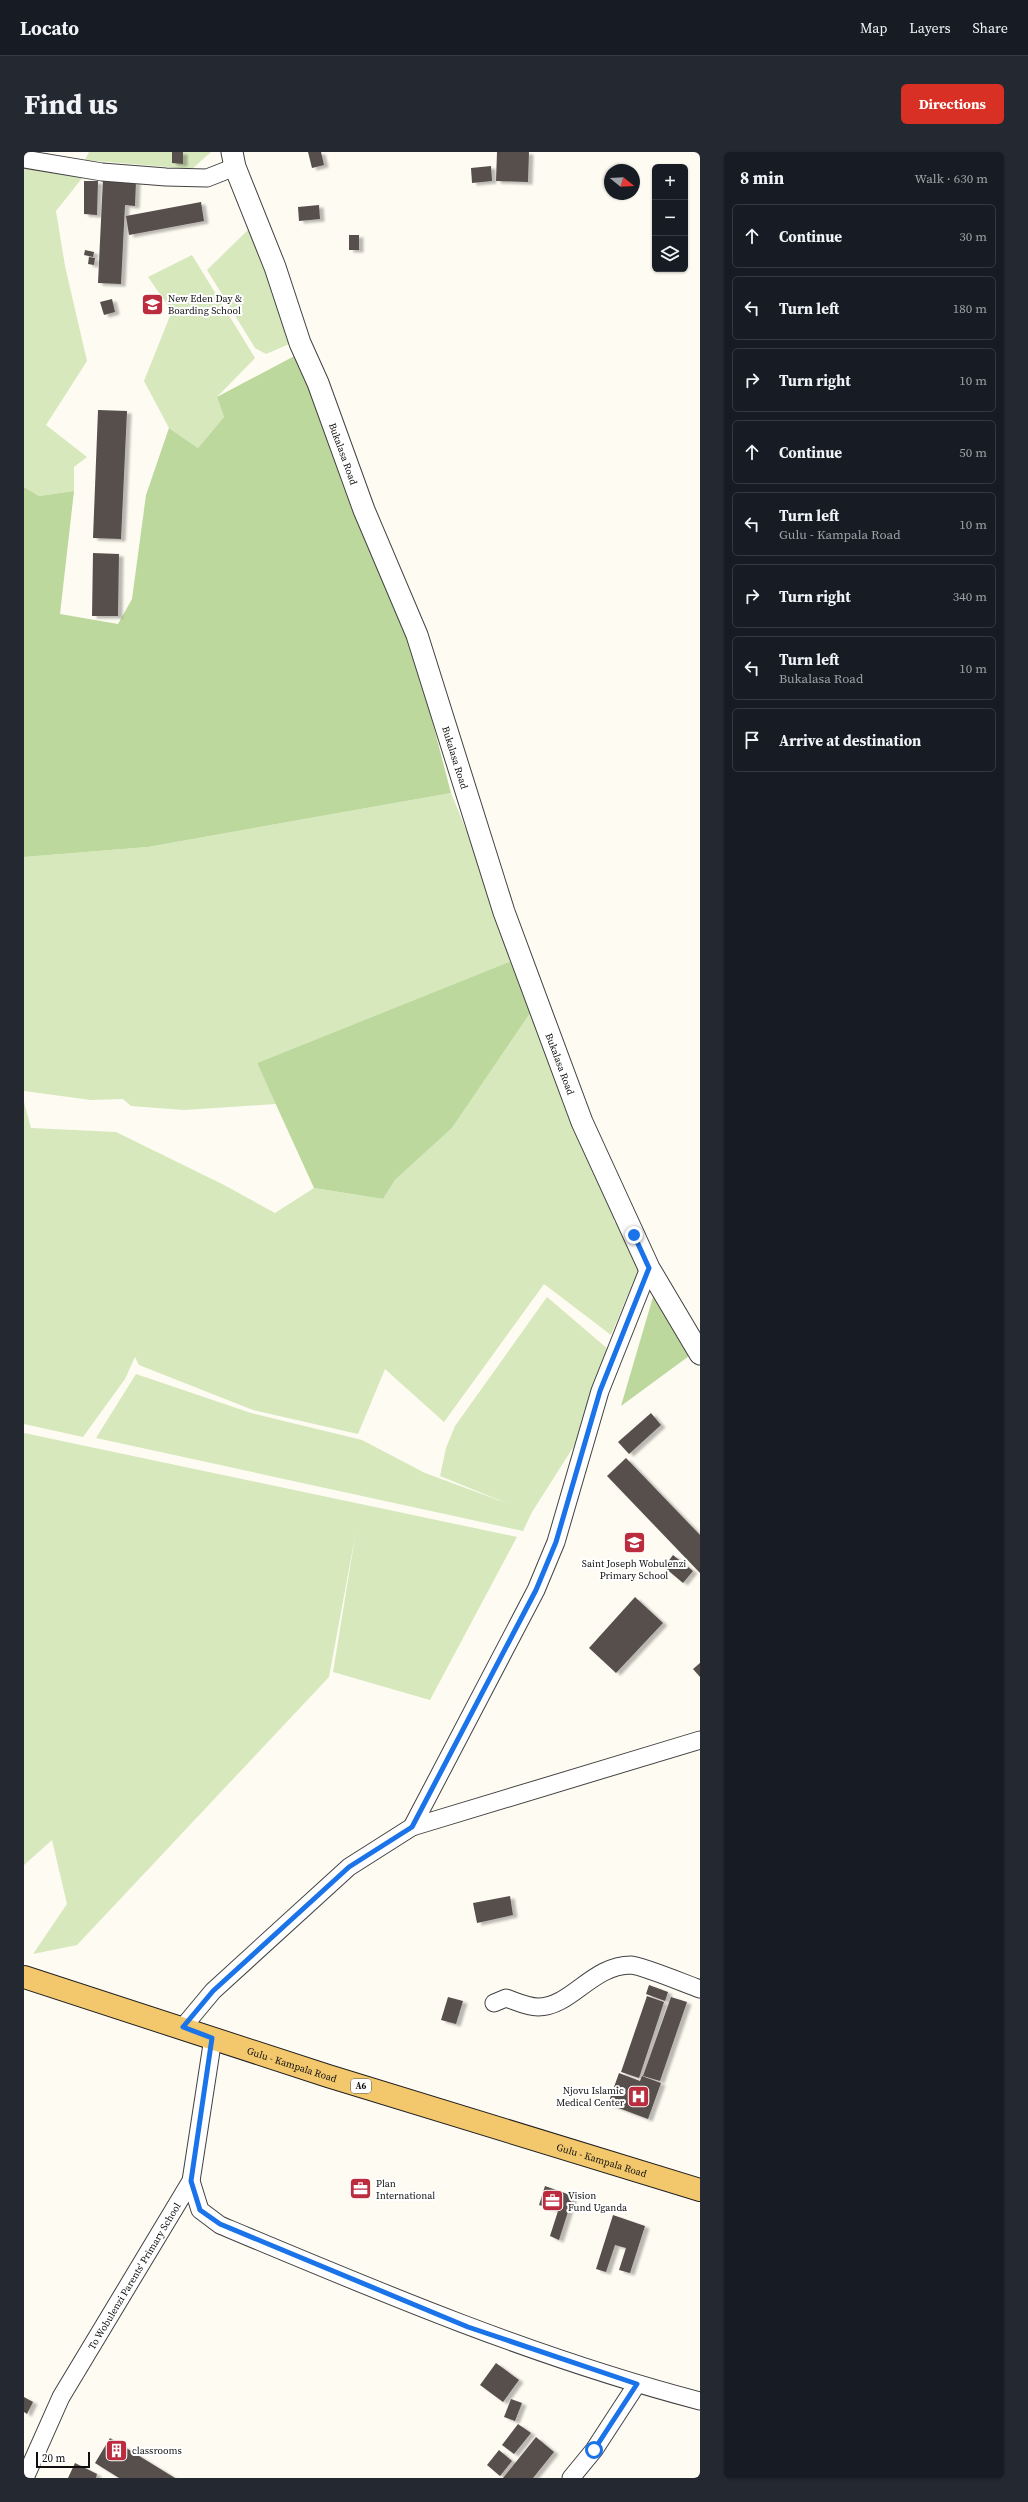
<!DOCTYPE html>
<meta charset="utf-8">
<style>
body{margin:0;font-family:"Source Serif 4",serif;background:#242831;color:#f1f3f6}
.controls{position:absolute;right:12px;top:12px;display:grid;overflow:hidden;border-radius:6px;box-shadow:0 1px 3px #0004}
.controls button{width:36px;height:36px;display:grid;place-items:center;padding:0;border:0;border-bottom:1px solid #363941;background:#171b24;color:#f1f3f6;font:20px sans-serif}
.compass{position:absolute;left:580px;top:12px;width:36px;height:36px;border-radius:50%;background:#171b24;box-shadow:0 1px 3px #0004;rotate:108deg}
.scale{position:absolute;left:12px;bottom:10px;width:54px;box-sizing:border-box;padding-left:4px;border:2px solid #0f0f0f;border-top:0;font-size:11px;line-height:14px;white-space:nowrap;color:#0f0f0f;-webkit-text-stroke:3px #fff;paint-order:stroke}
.stop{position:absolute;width:12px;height:12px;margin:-9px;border:3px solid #1a73e8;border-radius:50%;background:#fff}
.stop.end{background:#1a73e8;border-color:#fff;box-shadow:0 1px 4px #0008}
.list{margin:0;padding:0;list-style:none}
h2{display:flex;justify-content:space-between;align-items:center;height:52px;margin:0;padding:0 16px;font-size:17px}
h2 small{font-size:13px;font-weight:400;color:#9ea1a6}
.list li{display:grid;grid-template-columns:26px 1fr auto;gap:12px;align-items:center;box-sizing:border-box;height:64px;margin:0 8px 8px;padding:0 8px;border:1px solid #363941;border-radius:6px}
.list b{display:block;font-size:15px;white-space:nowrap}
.list p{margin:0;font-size:13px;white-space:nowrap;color:#9ea1a6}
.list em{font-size:13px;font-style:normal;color:#9ea1a6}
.icon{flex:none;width:22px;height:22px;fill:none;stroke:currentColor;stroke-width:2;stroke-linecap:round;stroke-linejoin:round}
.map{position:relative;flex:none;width:676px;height:2326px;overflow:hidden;border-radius:6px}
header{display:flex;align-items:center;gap:24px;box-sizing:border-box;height:56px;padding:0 20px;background:#171b24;border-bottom:1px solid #363941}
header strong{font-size:19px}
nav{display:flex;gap:22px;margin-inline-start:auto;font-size:14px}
.intro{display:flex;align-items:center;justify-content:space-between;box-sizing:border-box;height:96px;padding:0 24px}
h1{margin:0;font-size:28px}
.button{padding:10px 18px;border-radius:6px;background:#d93025;color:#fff;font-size:14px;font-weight:700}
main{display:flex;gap:24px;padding:0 24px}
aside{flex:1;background:#171b24;border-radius:6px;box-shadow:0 1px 3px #0004}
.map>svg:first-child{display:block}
</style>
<header>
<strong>Locato</strong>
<nav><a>Map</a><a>Layers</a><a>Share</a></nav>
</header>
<div class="intro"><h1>Find us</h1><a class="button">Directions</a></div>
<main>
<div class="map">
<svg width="676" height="2326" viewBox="0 0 676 2326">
<defs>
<filter id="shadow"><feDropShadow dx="4.5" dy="2.5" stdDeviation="1" flood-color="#0004"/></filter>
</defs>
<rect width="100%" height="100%" fill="#fefbf2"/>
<g fill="#d6e8bc">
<polygon points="65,0 187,0 168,17 61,8"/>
<polygon points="0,17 63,20 32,59 41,114 63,209 22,273 63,305 50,315 50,339 15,344 0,335"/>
<polygon points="227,75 270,190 242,202 231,196 183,118"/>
<polygon points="168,103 231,206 193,245 200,265 174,296 145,276 120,229 148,159 124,125"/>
<polygon points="427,641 495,806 233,911 252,952 160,958 107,954 99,947 67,948 0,939 0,705 124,695"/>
<polygon points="511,854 599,1066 589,1069 610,1083 620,1104 587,1183 520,1132 420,1270 361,1217 334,1282 229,1258 115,1213 111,1205 101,1227 59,1285 0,1272 0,950 7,976 92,980 200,1033 251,1061 290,1036 359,1047 371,1028 428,976"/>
<polygon points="523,1145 585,1198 550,1294 508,1360 499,1379 72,1286 112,1222 227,1261 338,1288 401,1321 485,1352 416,1324 422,1296 431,1274"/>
<polygon points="0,1281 493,1385 406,1548 309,1520 332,1379 305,1525 53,1793 9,1802 43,1752 28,1688 0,1713"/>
</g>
<g fill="#bcd89c">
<polygon points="276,201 318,331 391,503 427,641 124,695 0,705 0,335 15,344 50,339 36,462 94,472 108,447 122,343 145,276 174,296 200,265 193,245"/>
<polygon points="495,806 511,854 428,976 371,1028 359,1047 290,1036 233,911"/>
<polygon points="631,1138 665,1204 597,1254"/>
</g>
<g fill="#574f4c" filter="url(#shadow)">
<polygon points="148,0 159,0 159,12 148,11"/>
<polygon points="284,0 297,0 300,13 288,16"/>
<polygon points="473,0 505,0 504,30 472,29"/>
<polygon points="467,14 468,29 448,31 447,16"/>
<polygon points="79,27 112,29 111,54 101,53 97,132 74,131"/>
<polygon points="60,29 74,29 73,63 60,62"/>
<polygon points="177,50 180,69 105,83 102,64"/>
<polygon points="295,53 296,67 275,69 274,55"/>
<rect x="325" y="83" width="10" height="15"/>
<polygon points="61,98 70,100 69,105 60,103"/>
<polygon points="65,105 71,106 70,113 64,112"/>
<polygon points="88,147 91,160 80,163 76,150"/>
<polygon points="74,258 103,259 97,387 69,386"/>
<polygon points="69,401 95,402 94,464 68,464"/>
<polygon points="627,1261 637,1273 605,1302 594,1290"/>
<polygon points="602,1306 676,1383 676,1421 583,1324"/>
<polygon points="649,1403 669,1419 659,1431 640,1415"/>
<polygon points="611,1445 639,1471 592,1521 565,1496"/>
<polygon points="676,1511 676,1525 669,1517"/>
<polygon points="486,1744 489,1763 453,1771 449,1751"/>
<polygon points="625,1833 644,1840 641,1849 622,1842"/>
<polygon points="623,1844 640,1850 615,1926 597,1920"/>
<polygon points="424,1845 439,1849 432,1872 417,1868"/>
<polygon points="647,1845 663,1850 636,1929 619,1924"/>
<polygon points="595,1921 616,1929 618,1924 637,1931 624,1967 584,1952"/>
<polygon points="521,2034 549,2044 535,2088 526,2084 534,2059 515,2053"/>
<polygon points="589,2063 621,2074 606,2121 595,2118 602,2096 591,2093 582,2120 572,2117"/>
<polygon points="472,2211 495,2228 479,2250 456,2233"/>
<polygon points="0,2245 9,2250 3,2262 0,2260"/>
<polygon points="487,2247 498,2251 491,2269 480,2265"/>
<polygon points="494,2272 507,2281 490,2302 478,2293"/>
<polygon points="512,2285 530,2300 509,2326 479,2326"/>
<polygon points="86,2286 151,2326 95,2326 71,2311"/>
<polygon points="475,2298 488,2309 476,2324 463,2313"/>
<polygon points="51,2311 73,2322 72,2326 44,2326"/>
</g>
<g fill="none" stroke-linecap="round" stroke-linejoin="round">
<defs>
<g id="minor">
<polyline points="0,7 78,20 142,25 183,26 211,15"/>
<polyline points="388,1675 676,1588"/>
<path d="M 470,1851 L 482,1846 C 491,1849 503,1855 514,1855 C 547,1855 568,1813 607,1813 C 619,1814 662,1832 676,1837"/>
<polyline points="159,1875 189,1839 325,1715 388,1675 512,1438 532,1390 576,1239 625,1116"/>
<path d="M 167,2029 L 176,2058 L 196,2073 C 353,2139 511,2206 676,2249"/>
<path id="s1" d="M 1,2326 L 37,2245 L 167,2029 L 189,1886"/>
<polyline points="547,2326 570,2298 613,2232"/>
</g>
<g id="tertiary">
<path id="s2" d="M 208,0 L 211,15 L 251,115 L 276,191 L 294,231 L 340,358 L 393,483 L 480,760 L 558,970 L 625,1116 L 676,1202"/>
</g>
<g id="primary">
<path id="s3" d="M 0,1825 L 304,1924 L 676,2038"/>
</g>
</defs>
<use href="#minor" stroke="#424242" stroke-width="19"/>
<use href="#tertiary" stroke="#424242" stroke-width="23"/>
<use href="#primary" stroke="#202020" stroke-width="24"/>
<use href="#minor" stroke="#fff" stroke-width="17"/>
<use href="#tertiary" stroke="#fff" stroke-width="21"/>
<use href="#primary" stroke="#f3c86d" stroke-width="22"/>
</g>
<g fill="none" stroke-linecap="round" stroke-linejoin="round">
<polyline stroke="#1a73e8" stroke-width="5" points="570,2298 613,2232 444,2175 196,2072 176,2058 167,2029 188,1886 159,1875 189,1839 325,1715 388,1675 512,1438 532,1390 576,1239 625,1116 610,1083"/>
</g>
<defs>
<symbol id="school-square" viewBox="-11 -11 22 22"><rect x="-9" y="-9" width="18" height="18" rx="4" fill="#bb2c3e" stroke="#fff"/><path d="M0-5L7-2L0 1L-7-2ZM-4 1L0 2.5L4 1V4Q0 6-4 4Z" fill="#fff"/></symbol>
<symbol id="hospital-square" viewBox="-11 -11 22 22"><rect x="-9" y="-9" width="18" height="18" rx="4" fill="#bb2c3e" stroke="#fff"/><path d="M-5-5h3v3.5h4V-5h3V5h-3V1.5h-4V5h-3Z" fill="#fff"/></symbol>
<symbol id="office-square" viewBox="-11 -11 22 22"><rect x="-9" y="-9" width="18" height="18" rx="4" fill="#bb2c3e" stroke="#fff"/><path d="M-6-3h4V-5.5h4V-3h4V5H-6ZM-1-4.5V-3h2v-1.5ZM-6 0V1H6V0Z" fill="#fff"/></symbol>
<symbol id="building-square" viewBox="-11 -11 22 22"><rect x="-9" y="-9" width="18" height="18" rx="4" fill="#bb2c3e" stroke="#fff"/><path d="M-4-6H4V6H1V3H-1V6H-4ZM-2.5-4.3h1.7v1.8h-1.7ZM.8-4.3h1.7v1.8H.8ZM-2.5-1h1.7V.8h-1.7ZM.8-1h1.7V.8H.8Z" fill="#fff"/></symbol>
</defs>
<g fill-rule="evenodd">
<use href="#school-square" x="116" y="140" width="25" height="25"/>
<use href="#school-square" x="598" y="1378" width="25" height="25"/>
<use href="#hospital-square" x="602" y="1932" width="25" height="25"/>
<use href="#office-square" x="324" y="2024" width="25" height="25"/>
<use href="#office-square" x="516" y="2036" width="25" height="25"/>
<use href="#building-square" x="80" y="2286" width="25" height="25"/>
</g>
<g text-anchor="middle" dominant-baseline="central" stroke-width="4" stroke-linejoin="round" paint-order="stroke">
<rect fill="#fff" stroke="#575757" stroke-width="1" x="327" y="1927" width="20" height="14" rx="3"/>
<g font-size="9" font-weight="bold" fill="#0f0f0f">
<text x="337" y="1934">A6</text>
</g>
<g font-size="10" fill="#0f0f0f" stroke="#fff" text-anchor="start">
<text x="144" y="146">New Eden Day &amp;<tspan x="144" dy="12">Boarding School</tspan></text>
<text x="610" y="1411" text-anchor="middle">Saint Joseph Wobulenzi<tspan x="610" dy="12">Primary School</tspan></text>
<text x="600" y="1938" text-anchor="end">Njovu Islamic<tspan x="600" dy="12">Medical Center</tspan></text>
<text x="352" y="2031">Plan<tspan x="352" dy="12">International</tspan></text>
<text x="544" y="2043">Vision<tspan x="544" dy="12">Fund Uganda</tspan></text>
<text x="108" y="2298">classrooms</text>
</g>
<g font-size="10" fill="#0f0f0f" stroke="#fff">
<text stroke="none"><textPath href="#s2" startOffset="322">Bukalasa Road</textPath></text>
<text stroke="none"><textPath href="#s2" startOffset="646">Bukalasa Road</textPath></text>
<text stroke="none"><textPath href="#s2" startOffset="970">Bukalasa Road</textPath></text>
<text stroke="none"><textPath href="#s3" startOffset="282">Gulu - Kampala Road</textPath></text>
<text stroke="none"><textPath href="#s3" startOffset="606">Gulu - Kampala Road</textPath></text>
<text stroke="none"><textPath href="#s1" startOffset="230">To Wobulenzi Parents' Primary School</textPath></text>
</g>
</g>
</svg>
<div class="controls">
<button>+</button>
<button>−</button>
<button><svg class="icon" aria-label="layers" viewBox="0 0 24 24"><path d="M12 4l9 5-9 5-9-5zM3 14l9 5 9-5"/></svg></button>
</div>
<svg class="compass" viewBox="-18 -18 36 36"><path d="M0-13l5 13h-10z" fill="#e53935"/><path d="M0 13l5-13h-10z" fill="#9ea1a6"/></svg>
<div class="scale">20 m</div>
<div class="stop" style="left:570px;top:2298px"></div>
<div class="stop end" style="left:610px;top:1083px"></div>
</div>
<aside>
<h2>8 min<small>Walk · 630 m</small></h2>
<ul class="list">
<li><svg class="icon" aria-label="ahead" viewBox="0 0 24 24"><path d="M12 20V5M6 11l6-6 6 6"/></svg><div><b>Continue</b></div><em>30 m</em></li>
<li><svg class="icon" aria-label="left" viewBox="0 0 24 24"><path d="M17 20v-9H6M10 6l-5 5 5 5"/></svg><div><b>Turn left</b></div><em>180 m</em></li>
<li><svg class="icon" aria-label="right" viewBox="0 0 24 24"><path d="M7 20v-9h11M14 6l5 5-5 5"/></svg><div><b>Turn right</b></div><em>10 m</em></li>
<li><svg class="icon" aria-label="ahead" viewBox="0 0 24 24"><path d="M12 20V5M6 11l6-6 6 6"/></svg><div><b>Continue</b></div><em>50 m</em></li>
<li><svg class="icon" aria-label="left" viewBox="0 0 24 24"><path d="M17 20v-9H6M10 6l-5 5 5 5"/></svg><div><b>Turn left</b><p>Gulu - Kampala Road</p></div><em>10 m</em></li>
<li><svg class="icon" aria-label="right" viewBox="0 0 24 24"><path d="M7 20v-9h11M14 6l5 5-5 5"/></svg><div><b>Turn right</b></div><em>340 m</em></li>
<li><svg class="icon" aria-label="left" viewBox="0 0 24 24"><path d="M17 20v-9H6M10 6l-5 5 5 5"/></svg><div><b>Turn left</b><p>Bukalasa Road</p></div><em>10 m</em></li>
<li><svg class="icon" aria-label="arrive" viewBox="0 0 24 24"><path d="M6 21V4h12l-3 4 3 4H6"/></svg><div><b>Arrive at destination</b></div></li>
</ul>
</aside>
</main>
